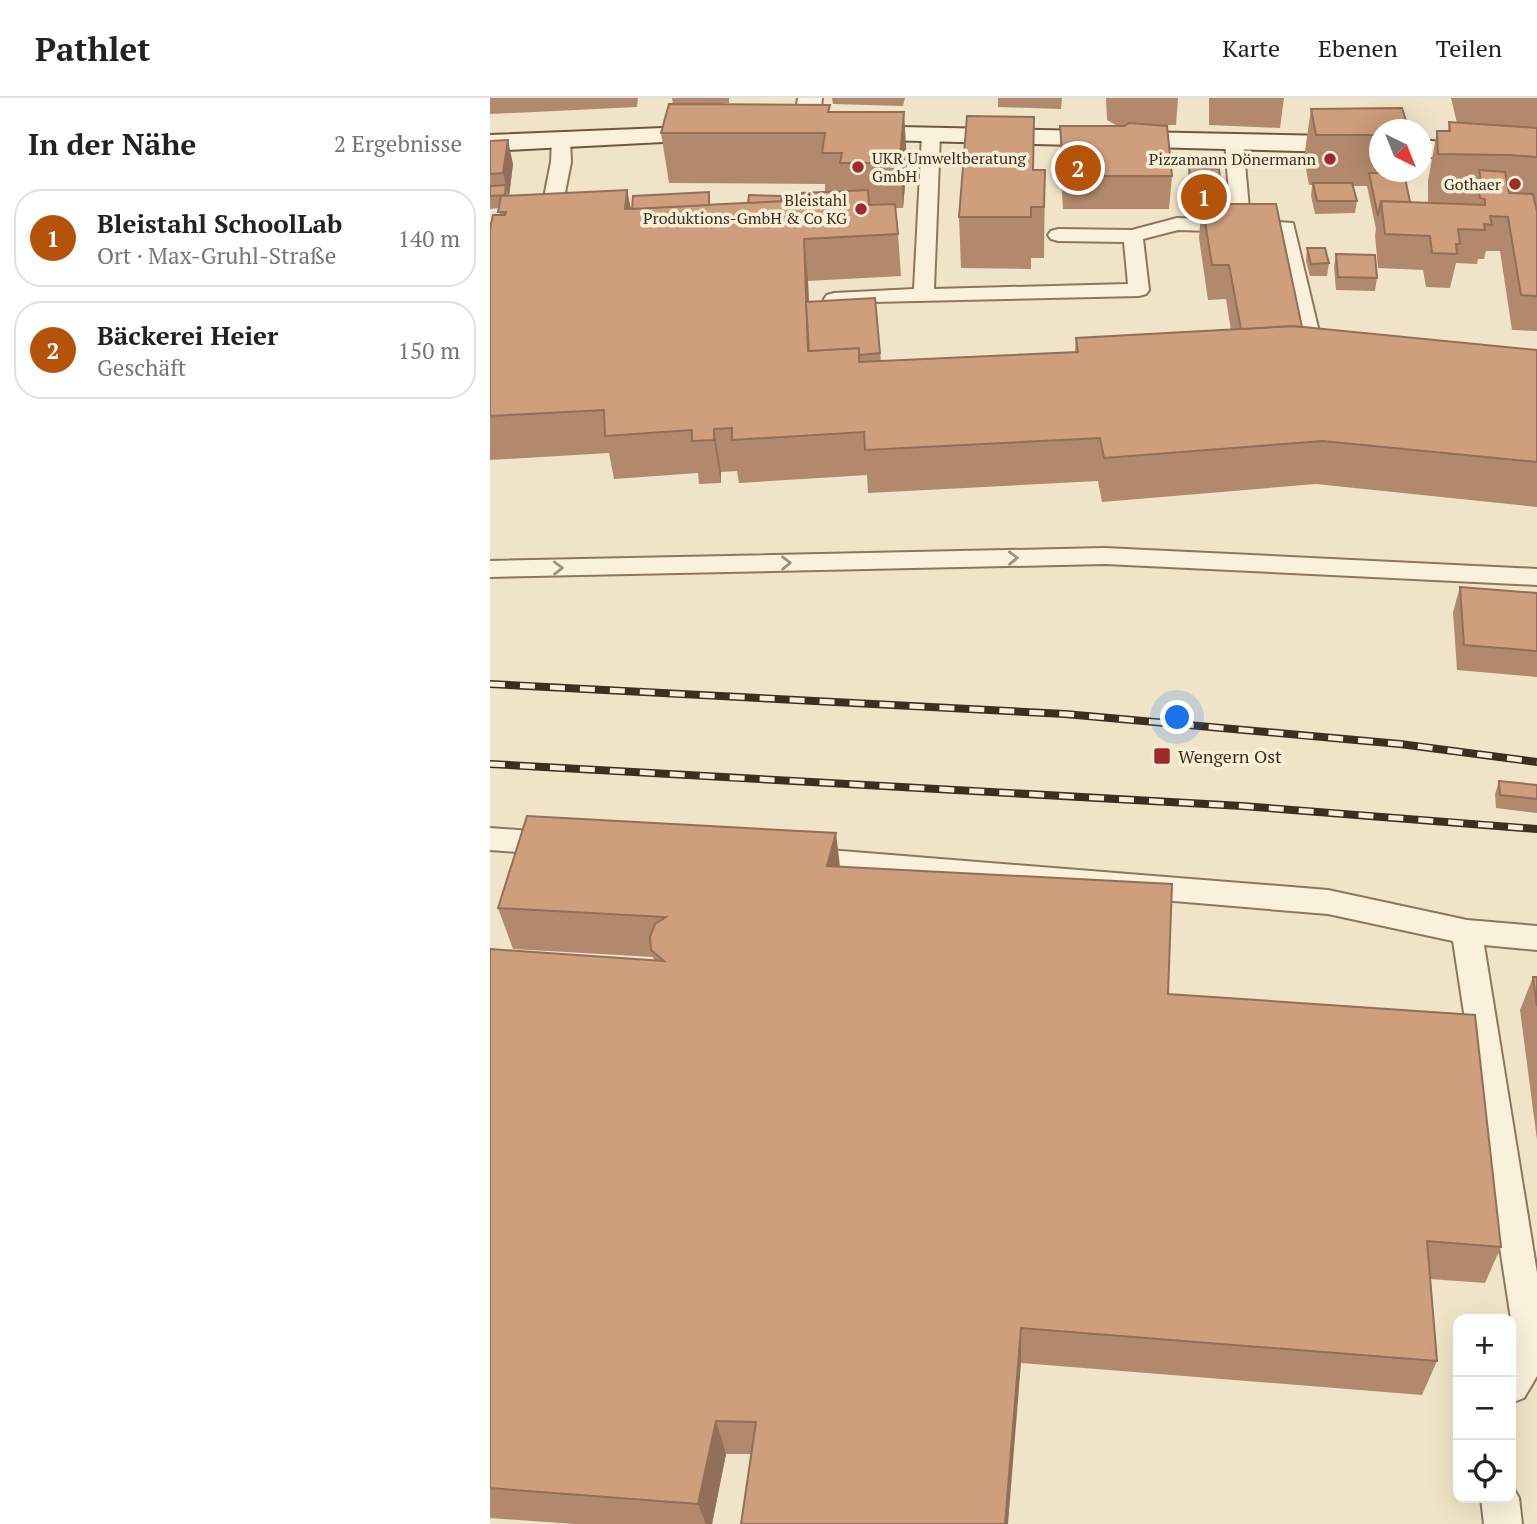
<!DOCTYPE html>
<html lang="de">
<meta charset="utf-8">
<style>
body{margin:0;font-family:"PT Serif",serif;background:#f2f2f2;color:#222}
.controls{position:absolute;right:21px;bottom:21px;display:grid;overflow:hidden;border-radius:14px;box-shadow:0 7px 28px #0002}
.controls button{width:63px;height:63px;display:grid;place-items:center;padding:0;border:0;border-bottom:2px solid #e0e0e0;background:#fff;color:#222;font:35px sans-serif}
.compass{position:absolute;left:879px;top:21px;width:63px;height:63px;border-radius:50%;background:#fff;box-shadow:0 7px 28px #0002;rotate:137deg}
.you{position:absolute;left:688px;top:620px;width:24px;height:24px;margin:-18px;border:5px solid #fff;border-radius:50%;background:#1a73e8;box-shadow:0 0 0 10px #1a73e833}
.badge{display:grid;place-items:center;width:46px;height:46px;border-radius:50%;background:#b45309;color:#fff;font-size:23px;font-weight:700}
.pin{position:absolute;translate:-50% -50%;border:4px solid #fff;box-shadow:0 2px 7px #0006}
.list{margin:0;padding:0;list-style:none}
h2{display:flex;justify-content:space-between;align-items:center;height:91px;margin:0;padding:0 28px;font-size:30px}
h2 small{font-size:23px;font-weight:400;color:#767676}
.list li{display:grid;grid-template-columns:46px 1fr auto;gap:21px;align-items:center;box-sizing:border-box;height:98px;margin:0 14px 14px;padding:0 14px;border:2px solid #e0e0e0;border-radius:28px}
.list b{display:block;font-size:26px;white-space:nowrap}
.list p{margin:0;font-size:23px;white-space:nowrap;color:#767676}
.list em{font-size:23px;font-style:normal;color:#767676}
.icon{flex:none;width:38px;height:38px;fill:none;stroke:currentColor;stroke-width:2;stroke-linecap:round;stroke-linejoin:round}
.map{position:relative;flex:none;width:1047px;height:1426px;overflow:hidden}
header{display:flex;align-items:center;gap:42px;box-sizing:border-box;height:98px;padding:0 35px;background:#fff;border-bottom:2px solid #e0e0e0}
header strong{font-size:33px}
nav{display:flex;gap:38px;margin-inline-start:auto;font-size:24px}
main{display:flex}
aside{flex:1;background:#fff}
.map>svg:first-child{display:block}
</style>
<header>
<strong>Pathlet</strong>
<nav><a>Karte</a><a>Ebenen</a><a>Teilen</a></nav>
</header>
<main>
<aside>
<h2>In der Nähe<small>2 Ergebnisse</small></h2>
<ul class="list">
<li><span class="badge">1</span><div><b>Bleistahl SchoolLab</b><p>Ort · Max-Gruhl-Straße</p></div><em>140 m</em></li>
<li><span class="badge">2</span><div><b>Bäckerei Heier</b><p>Geschäft</p></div><em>150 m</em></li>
</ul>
</aside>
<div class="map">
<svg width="1047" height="1426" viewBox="0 0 1047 1426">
<rect width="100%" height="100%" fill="#f0e4c8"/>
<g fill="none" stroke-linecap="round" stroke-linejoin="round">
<defs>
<g id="lane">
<polygon points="441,31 450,37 444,191 638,186 634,144 568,143 561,141 558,137 561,133 568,131 642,132 687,120 741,122 735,43 744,37 753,43 760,122 803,125 830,238 851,241 854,246 851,251 843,252 812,248 809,243 787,135 688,132 653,141 659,192 656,196 649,198 337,205 334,201 337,197 344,195 424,191 432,37"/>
<polygon points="71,36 80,42 81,64 68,130 65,134 51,134 48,130 61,64 62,42"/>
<polygon points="615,450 1047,471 1047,487 615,466 0,479 0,463"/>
<polygon points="0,730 67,735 77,738 81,746 77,754 67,757 0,752"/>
<polygon points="314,750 838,792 977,822 1047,828 1047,852 994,847 1047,1175 1047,1278 1034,1300 1021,1305 1021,1256 1024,1251 1021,1221 963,843 838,816 314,772 304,769 300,761 304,753"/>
<polygon points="1021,1386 1029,1400 1032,1426 994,1426 991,1400 1021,1400"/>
</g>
<polygon id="street" points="308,0 332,0 329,35 325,40 316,43 307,40 303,35"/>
<g id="secondary">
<polygon points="222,28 231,31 235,36 231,41 0,53 0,37"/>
<polygon points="362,28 890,39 890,55 353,41 349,36 353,31"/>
<polygon points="932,42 1047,54 1047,70 932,58"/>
</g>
</defs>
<use href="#lane" stroke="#8d765c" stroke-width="4"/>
<use href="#street" stroke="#8d765c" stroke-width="4"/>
<use href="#secondary" stroke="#6f573f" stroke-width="4"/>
<use href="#lane" fill="#faf1dc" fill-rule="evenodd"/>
<use href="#street" fill="#faf1dc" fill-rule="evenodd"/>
<use href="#secondary" fill="#faf1dc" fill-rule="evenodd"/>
<defs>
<g id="rail">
<polyline points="0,586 575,616 910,646 1047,664"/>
<polyline points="0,666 752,708 1047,731"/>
</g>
</defs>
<use href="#rail" stroke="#3d2e20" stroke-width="8"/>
<use href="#rail" stroke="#f7eed8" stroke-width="5" stroke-dasharray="15" stroke-linecap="butt"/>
</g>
<g fill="#b2896c">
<polygon points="0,0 148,0 147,9 0,16"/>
<polygon points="182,0 239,0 239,5 229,6 340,14 417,64 413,110 405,110 408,136 411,178 318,183 319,204 385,200 391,263 585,254 586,240 741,232 736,201 718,202 709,140 711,116 701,116 698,82 699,69 732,104 732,106 812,229 1047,252 1047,409 826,386 612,404 608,383 378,395 377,377 249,385 247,373 231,374 231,385 209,386 208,375 124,381 119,355 0,362 0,125 9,117 9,110 0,111 0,43 23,66 19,98 137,92 141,111 312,102 335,94 335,86 179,85 171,35 183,6"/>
<polygon points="342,0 415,0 413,8 343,6"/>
<polygon points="508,0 572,0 571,11 508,9"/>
<polygon points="616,0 688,0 686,27 662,27 682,78 679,111 573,111 570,62 570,28 635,28 637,27 626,27 617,22"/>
<polygon points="719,0 794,0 790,30 719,27"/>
<polygon points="961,0 1047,0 1047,233 1022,232 1010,153 996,153 994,161 988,161 987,166 966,165 960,190 936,189 933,172 888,170 885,137 886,131 877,88 863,88 867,103 865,115 825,116 821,98 822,87 819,87 814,60 821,11 890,32 890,74 914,74 920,104 938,105 938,83 947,33 958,33 959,24 967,25"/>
<polygon points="544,72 555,72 554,160 541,160 541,171 471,170 469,119"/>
<polygon points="817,150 839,165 837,178 820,178 816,163"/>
<polygon points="846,156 887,180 885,193 846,192 844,169"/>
<polygon points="970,489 1047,495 1047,579 967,572 963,514"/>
<polygon points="1009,683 1047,687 1047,715 1006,710 1005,696"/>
<polygon points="350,769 678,896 1011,1149 995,1185 940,1181 947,1263 932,1297 531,1265 261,1356 236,1356 222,1426 85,1426 0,1420 0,851 164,862 163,859 23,851 8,810"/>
<polygon points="1043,879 1047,879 1047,1042 1030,912"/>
</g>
<g fill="#916f58">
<polygon points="414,14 417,64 413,110 410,59"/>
<polygon points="18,42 23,66 19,99 13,75"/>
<polygon points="137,92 145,134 135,111"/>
<polygon points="314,141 318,183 321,260 318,253"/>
<polygon points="224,331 231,374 231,385 224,342"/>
<polygon points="346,735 351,777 337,768"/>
<polygon points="531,1230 531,1265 518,1426 515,1426"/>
<polygon points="226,1323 236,1356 222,1426 216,1426 208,1406"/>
</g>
<g fill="#cf9f7d" stroke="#916f58" stroke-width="2">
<polygon points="179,6 340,7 338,14 414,14 410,59 383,59 383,65 350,65 352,55 332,55 335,35 171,35"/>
<polygon points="912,10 919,32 890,32 890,37 826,37 821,11"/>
<polygon points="477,18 544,19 543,72 555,72 554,109 541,109 541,119 469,119"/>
<polygon points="959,24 1047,30 1047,59 1019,57 948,56 947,33 960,33"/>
<polygon points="639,25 677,28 682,78 574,78 570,28 635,28"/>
<polygon points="18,42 13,75 0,76 0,43"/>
<polygon points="699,69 729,71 732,104 702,103"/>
<polygon points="989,72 1015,74 1019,95 1043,96 1047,114 1047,198 1031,197 1018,119 1000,118 1002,127 994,126 995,132 968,131 970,146 966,146 967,156 942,155 940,138 895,136 891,103 995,107 995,101 990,100 989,94 986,93 984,82 991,82"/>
<polygon points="879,75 914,75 920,104 891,103 888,118"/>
<polygon points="823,85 862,85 867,103 827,103"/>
<polygon points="16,87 15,97 0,98 0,88"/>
<polygon points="137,92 135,111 312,102 312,95 378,92 379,107 405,106 408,136 314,141 318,253 369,250 369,264 588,254 586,240 803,228 1047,252 1047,364 833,343 614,360 610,340 375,352 374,334 242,342 242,330 224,331 224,342 202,343 202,332 115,338 114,312 0,318 0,131 3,117 15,117 16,114 8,114 11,98"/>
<polygon points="219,94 219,107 142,111 143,98"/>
<polygon points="259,97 292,98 291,103 258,105"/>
<polygon points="712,106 786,106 812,229 803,228 751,231 739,167 722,167"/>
<polygon points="817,150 835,150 839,165 821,166"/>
<polygon points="846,156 885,157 887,180 848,179"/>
<polygon points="385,200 390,255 369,257 369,250 319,253 316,204"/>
<polygon points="970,489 1047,495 1047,553 974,547"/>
<polygon points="1009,683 1047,687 1047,701 1010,697"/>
<polygon points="37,718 346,735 337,768 682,786 678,896 985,917 1011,1149 937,1143 947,1263 531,1230 515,1426 251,1426 266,1324 226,1323 208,1406 0,1390 0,851 174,863 161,852 160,839 165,826 176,819 8,810"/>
<polygon points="1043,879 1047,879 1047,908"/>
</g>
<defs><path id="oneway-chevron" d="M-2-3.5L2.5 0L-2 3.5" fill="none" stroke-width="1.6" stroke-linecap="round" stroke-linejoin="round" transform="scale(1.75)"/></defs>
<g stroke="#9c907e">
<use href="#oneway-chevron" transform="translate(523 460) rotate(-1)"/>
<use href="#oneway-chevron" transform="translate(296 465) rotate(-1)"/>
<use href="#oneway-chevron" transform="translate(68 470) rotate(-1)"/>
</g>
<g fill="#9e2a2b" stroke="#f7eed8" stroke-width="2.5">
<circle cx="840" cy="61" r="7"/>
<circle cx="368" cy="69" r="7"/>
<circle cx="1025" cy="86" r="7"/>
<circle cx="371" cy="111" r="7"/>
<rect x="663" y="649" width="18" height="18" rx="3.5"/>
</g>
<g text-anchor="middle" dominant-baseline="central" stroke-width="7" stroke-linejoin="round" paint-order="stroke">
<g font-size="16" fill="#3d2e20" stroke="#f7eed8" text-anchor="end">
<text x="382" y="60" text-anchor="start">UKR Umweltberatung<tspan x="382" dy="18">GmbH</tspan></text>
<text x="826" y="61">Pizzamann Dönermann</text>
<text x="1011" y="86">Gothaer</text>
<text x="357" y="102">Bleistahl<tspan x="357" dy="18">Produktions-GmbH &amp; Co KG</tspan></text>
</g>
<g font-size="18" fill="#3d2e20" stroke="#f7eed8" text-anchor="start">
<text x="688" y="658">Wengern Ost</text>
</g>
</g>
</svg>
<div class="controls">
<button>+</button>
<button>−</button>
<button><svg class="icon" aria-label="locate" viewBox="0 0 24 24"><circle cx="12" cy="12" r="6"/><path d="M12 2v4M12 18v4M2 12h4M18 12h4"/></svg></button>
</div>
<svg class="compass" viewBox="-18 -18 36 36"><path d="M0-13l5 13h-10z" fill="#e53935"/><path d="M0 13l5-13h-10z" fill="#767676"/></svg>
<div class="you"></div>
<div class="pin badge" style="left:714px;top:99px">1</div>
<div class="pin badge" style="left:588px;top:70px">2</div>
</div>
</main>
